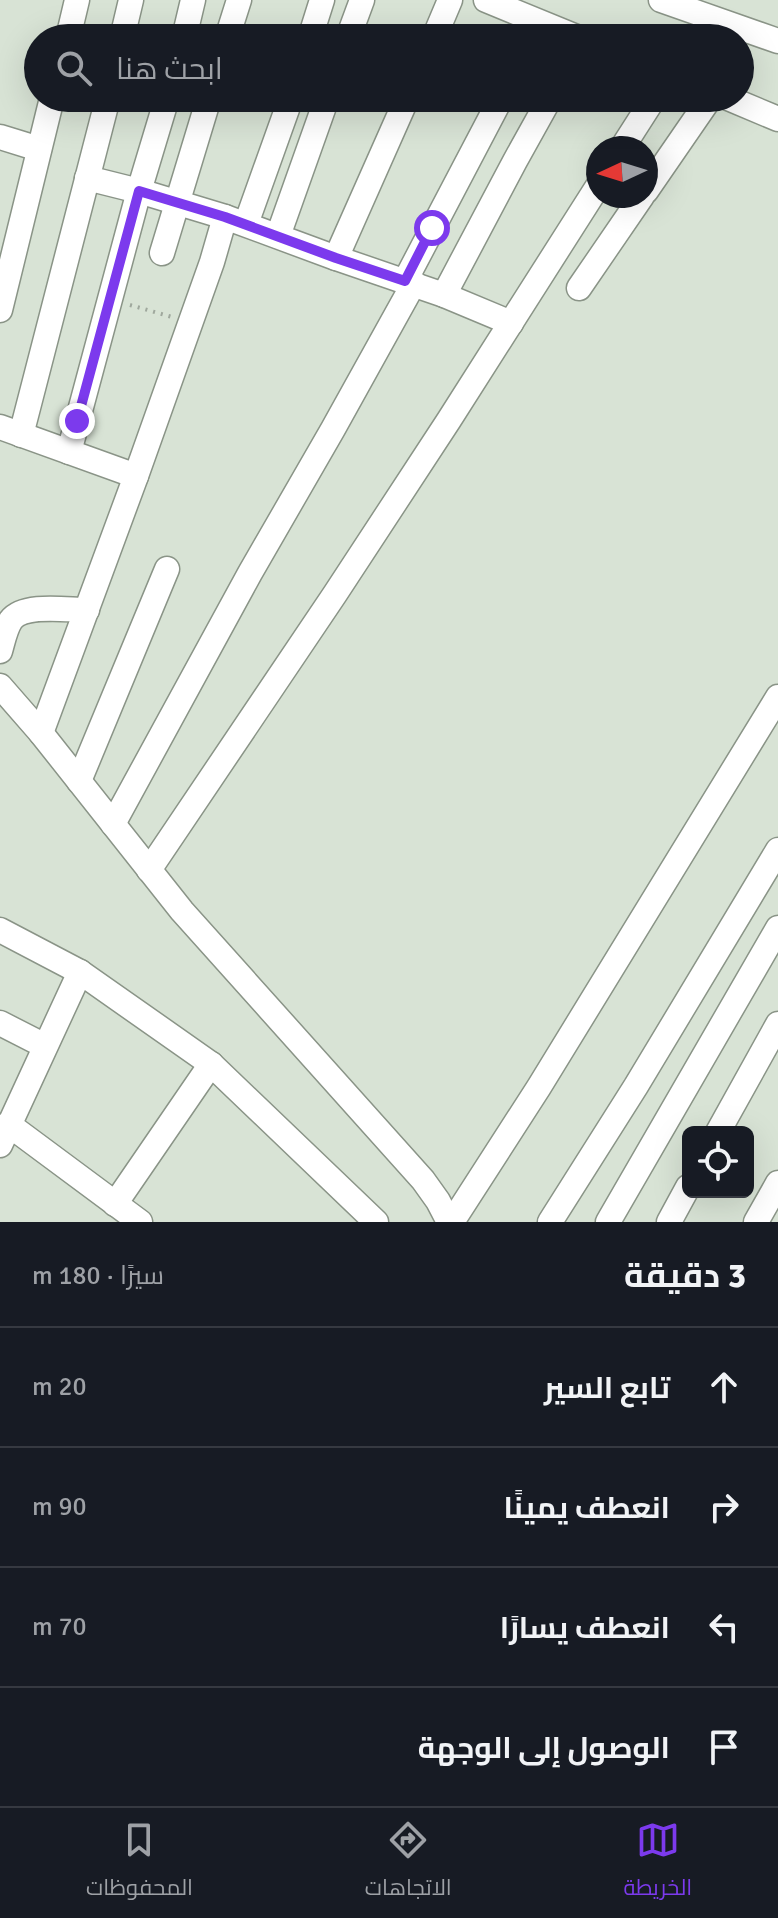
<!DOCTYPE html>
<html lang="ar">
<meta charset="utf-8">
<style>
body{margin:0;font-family:Signika,Cairo,sans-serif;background:#242831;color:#f1f3f6;direction:rtl}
.controls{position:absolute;right:24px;bottom:24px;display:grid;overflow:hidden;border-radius:12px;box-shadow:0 8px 32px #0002}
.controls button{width:72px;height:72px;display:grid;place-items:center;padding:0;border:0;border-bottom:2px solid #363941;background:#171b24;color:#f1f3f6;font:40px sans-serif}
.compass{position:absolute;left:586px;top:136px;width:72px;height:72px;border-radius:50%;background:#171b24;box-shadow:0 8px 32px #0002;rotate:266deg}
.stop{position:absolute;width:24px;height:24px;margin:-18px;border:6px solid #7c3aed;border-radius:50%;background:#fff}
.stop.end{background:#7c3aed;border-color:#fff;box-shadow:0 2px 8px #0008}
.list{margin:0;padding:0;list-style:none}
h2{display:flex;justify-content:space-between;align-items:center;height:104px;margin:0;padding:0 32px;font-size:34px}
h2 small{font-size:26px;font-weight:400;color:#9ea1a6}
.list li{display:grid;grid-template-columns:52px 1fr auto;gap:24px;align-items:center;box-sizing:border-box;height:120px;padding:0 32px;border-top:2px solid #363941}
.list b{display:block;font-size:30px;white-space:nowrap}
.list em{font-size:26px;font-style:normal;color:#9ea1a6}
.icon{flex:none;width:44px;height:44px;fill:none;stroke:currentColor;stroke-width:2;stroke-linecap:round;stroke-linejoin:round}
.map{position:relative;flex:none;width:778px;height:1222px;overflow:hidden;direction:ltr}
.search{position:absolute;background:#171b24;box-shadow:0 8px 32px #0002;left:24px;right:24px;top:24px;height:88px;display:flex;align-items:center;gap:20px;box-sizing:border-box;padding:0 28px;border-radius:44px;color:#9ea1a6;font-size:30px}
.sheet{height:584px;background:#171b24}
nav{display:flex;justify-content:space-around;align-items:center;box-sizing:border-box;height:112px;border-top:2px solid #363941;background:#171b24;font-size:22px;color:#9ea1a6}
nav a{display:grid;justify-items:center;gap:4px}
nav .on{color:#7c3aed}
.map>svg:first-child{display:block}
</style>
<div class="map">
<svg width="778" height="1222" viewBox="0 0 778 1222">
<rect width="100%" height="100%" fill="#d8e3d5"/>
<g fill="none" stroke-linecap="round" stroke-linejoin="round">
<defs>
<g id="minor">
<polyline points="486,0 579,38"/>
<polyline points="661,0 778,41"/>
<polyline points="68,38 77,0"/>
<polyline points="122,38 131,0"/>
<polyline points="184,38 193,0"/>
<polyline points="227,38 239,0"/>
<polyline points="310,38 322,0"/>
<polyline points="348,38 362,0"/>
<polyline points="434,38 450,0"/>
<polyline points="728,98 778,119"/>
<polyline points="0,137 39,149"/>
<polyline points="622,148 654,98"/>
<polyline points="87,178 139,191 225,217 336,258 444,295 511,323"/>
<polyline points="646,191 710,98"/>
<polyline points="246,224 291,98"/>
<polyline points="278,236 327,98"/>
<polyline points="162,253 209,98"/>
<polyline points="336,258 407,98"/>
<polyline points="405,281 501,98"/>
<polyline points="579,288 642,196"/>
<polyline points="444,295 515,161 550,98"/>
<polyline points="0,310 52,98"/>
<polyline points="0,427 136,476"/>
<polyline points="21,435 108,98"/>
<polyline points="69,452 139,191 167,98"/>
<path d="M 0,651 C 3,641 5,629 11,620 C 24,603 67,610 87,610"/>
<polyline points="0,686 41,733 182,911 423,1180 438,1201 449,1222"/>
<polyline points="41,733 136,476 212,262 225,217"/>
<polyline points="79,781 167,569"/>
<polyline points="113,824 250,573 333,429 414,283"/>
<polyline points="149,870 335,594 449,420 598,186"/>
<polyline points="0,930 80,972 211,1064 376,1222"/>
<polyline points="0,1023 45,1046"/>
<polyline points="8,1124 140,1222"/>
<polyline points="718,1132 778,1024"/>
<polyline points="0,1145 80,972"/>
<polyline points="115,1204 211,1064"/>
<polyline points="452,1222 539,1087 778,697"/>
<polyline points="550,1222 636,1086 778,850"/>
<polyline points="608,1222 778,928"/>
<polyline points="669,1222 688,1187"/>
<polyline points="756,1222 778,1183"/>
</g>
</defs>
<use href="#minor" stroke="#8a9487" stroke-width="27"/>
<polyline stroke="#9fa89d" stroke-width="4" stroke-dasharray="2 6" stroke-linecap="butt" points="130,305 172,317"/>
<use href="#minor" stroke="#fff" stroke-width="24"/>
</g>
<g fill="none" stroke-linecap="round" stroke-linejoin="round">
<polyline stroke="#7c3aed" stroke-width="10" points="77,421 139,191 225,217 336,258 405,281 432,228"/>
</g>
</svg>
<div class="controls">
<button><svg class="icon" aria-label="locate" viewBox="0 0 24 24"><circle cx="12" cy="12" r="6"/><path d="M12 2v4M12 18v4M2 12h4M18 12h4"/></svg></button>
</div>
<svg class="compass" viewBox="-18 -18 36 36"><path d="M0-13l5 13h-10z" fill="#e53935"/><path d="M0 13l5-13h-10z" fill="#9ea1a6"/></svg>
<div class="stop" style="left:432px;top:228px"></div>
<div class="stop end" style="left:77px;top:421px"></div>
<div class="search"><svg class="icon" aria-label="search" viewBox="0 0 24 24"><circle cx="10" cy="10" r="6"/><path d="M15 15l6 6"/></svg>ابحث هنا</div>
</div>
<section class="sheet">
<h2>3 دقيقة<small>سيرًا · 180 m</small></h2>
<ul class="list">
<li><svg class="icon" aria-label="ahead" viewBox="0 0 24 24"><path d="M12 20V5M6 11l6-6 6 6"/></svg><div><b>تابع السير</b></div><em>20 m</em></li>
<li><svg class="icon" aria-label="right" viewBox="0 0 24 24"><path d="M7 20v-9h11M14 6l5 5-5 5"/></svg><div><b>انعطف يمينًا</b></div><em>90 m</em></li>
<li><svg class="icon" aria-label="left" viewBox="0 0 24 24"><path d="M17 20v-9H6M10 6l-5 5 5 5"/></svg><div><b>انعطف يسارًا</b></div><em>70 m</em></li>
<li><svg class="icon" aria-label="arrive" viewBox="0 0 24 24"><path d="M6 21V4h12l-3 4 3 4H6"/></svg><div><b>الوصول إلى الوجهة</b></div></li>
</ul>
</section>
<nav>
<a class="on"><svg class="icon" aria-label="map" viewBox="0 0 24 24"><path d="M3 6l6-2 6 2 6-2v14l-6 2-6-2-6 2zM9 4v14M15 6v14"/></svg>الخريطة</a>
<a><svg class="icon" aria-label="directions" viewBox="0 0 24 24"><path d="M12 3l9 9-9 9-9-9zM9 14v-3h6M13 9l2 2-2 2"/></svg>الاتجاهات</a>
<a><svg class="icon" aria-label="saved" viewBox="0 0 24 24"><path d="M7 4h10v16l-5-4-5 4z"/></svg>المحفوظات</a>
</nav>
